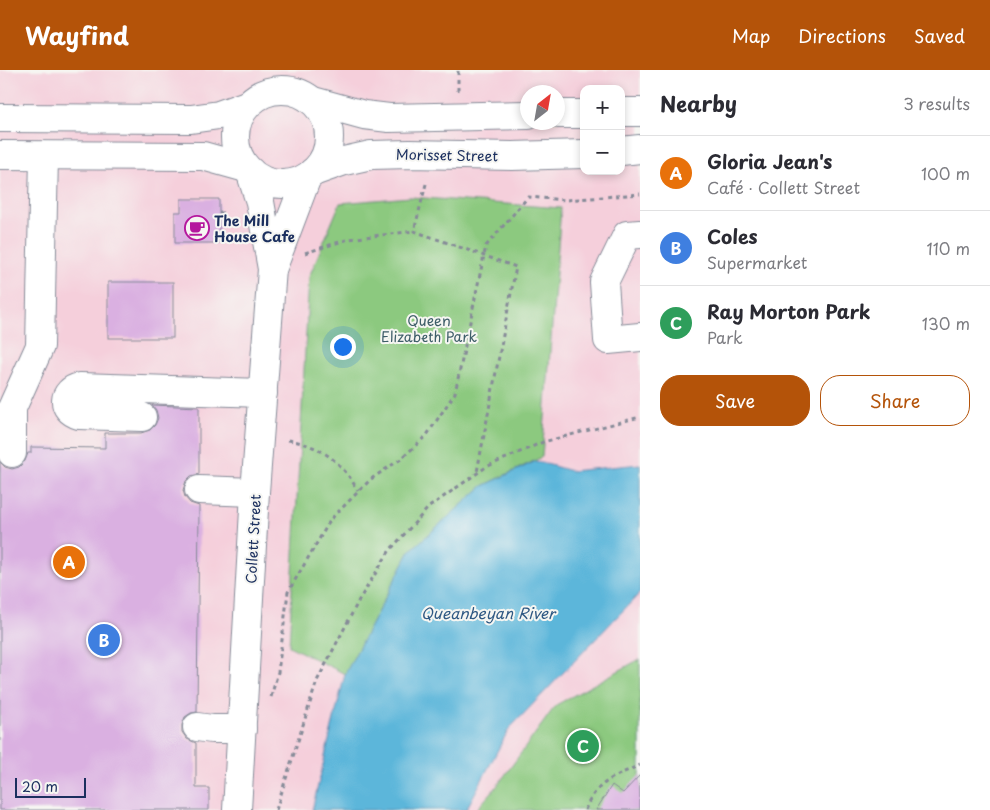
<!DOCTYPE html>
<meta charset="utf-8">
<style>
body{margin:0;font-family:"Playpen Sans",sans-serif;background:#f7f7f7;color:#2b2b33}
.controls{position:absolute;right:15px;top:15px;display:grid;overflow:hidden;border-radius:10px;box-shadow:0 2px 8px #0003}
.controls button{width:45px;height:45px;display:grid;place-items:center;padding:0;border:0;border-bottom:1px solid #e1e1e2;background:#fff;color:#2b2b33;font:25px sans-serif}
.compass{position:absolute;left:520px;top:15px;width:45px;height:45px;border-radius:50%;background:#fff;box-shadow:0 2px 8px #0003;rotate:31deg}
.scale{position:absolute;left:15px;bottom:12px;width:71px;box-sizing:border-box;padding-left:5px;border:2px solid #1b2f5e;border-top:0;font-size:14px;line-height:18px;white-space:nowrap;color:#1b2f5e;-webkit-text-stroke:4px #f6f6f2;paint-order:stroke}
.you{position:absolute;left:342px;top:276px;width:18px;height:18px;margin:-12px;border:4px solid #fff;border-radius:50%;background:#1a73e8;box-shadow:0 0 0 8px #1a73e833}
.badge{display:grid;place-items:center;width:32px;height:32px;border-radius:50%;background:#b45309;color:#fff;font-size:16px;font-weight:700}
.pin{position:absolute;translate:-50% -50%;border:2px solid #fff;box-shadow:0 1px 5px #0006}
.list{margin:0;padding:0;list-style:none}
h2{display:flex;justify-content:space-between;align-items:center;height:65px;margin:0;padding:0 20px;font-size:21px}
h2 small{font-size:16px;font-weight:400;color:#7c7c81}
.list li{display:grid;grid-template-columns:32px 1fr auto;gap:15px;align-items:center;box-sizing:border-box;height:75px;padding:0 20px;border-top:1px solid #e1e1e2}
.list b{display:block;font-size:19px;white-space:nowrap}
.list p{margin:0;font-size:16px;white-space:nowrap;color:#7c7c81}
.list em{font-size:16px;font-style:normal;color:#7c7c81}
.actions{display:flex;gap:10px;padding:15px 20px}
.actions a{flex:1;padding:11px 0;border:1px solid #b45309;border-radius:20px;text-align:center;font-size:18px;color:#b45309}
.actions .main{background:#b45309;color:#fff}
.map{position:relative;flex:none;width:640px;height:740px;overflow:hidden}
header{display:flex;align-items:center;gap:30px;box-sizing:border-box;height:70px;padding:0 25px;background:#b45309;color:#fff}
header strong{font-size:24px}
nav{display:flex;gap:28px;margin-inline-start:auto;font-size:18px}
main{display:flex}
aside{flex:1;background:#fff}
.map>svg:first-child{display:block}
</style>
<header>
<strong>Wayfind</strong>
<nav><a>Map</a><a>Directions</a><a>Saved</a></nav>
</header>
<main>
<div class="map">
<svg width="640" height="740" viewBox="0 0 640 740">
<rect width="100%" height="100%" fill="#f6f6f2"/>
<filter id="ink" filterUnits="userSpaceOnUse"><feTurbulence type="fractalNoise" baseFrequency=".02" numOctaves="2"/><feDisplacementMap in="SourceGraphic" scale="10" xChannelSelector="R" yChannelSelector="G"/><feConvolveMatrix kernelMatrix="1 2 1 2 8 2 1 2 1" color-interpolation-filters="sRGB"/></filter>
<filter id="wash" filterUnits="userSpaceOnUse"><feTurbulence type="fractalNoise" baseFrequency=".0096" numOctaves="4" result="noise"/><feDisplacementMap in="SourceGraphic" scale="20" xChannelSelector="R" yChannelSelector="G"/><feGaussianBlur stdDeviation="1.12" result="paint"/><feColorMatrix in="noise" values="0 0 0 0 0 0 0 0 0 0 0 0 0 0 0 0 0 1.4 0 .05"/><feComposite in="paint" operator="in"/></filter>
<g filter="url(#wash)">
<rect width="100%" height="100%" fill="#f0e7d1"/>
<path fill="#f5cfdb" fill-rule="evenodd" d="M 0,0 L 640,0 L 640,740 L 0,740 ZM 584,19 L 621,19 L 621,101 L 584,101 ZM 528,22 L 558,22 L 558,52 L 528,52 Z"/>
<g fill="#8cc97f" stroke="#547c6e">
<polygon points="410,127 561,138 542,387 483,416 410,481 345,604 289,576 309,207 340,133"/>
<polygon points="640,589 640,740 476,740 497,716 556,635"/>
</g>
<polygon fill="#5cb6da" stroke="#3c729c" points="536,391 571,401 640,394 640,523 509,659 466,740 312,740 345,604 410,481 483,416"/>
<g id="blocks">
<g fill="#dab0e1">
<polygon points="181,129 219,129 219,173 175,173 175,142 181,142"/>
<rect x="108" y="212" width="65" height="56"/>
<polygon points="152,335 199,337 199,404 191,406 186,411 183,420 185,427 190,433 199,436 197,642 191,643 185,647 182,655 182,662 187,669 196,673 196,718 209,718 209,740 0,740 0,392 5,397 12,399 19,397 25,391 28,383 31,383 31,377 105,378 105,363 141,363 150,360 155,355 158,348 156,340"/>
<polygon points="640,705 640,740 596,740 612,715 623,723"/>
</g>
</g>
</g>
<g filter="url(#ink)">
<use href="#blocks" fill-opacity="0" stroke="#868b98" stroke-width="1"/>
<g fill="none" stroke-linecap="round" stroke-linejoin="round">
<defs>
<g id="minor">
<circle cx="282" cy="67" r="47"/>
<polyline points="313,31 364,45 389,48 528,45"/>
<polyline points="621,42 640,42"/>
<polyline points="558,44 584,44"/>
<polyline points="0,48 191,49 219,45 247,35"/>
<polyline points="621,81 640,79"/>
<polyline points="0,85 203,86 246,98"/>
<polyline points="313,102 344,91 371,85 410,84 512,86 584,84"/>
<polyline points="640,164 627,165 604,212 608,270 640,267"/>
<polyline points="273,197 307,107"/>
<path d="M 142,347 L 79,345 C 61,340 62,321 80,317 L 263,323"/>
<polyline points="12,383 12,338 40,276 44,86"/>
<polyline points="199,420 255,422"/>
<polyline points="197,657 212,659 242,659"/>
<polyline points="237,740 255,422 272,199 260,132 250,101"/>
</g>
</defs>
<use href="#minor" stroke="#868b98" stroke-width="30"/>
<g stroke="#868b98" stroke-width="3" stroke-dasharray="4 4" stroke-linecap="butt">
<polyline points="458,1 458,23"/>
<polyline points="426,114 414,161 516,197 477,402"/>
<polyline points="219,143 227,143"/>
<polyline points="305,183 349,169 414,161"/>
<path d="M 288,370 C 321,375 343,393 358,421"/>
<polyline points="271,627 278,602 288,522 331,449 371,409 401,389 427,365 455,323 486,176 528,127 566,130 640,124"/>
<polyline points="276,740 317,611 359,530 390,480 429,437 486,397 543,372 640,347"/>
<path d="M 585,740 C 597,711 614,707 640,695"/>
</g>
<use href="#minor" stroke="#fff" stroke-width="28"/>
</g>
</g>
<defs>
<symbol id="cafe-ring" viewBox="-11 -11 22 22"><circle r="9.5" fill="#f6f6f2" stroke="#b5179e" stroke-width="1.5"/><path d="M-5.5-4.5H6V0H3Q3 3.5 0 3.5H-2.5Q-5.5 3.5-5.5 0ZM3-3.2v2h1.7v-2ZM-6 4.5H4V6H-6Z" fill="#b5179e"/></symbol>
</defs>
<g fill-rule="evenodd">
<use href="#cafe-ring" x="183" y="144" width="28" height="28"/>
</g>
<g text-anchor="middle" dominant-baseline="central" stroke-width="4" stroke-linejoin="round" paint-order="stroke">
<g font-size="14" fill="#1b2f5e" stroke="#f6f6f2">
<text transform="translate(447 85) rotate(1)">Morisset Street</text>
<text transform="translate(253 469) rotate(-87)">Collett Street</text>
</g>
<g font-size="14" font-weight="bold" fill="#1b2f5e" stroke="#f6f6f2" text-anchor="start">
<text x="214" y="150">The Mill<tspan x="214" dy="16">House Cafe</tspan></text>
</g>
<g font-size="14" fill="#3d5d68" stroke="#f6f6f2">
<text x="429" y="250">Queen<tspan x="429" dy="16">Elizabeth Park</tspan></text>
</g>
<g font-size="15" font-style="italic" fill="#2e5883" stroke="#f6f6f2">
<text x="488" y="542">Queanbeyan River</text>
</g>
</g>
</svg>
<div class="controls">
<button>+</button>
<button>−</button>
</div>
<svg class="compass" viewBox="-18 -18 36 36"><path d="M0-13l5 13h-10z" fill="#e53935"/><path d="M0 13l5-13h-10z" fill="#7c7c81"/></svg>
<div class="scale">20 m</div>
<div class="you"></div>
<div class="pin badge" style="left:69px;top:492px;background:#e8710a">A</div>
<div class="pin badge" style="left:104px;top:570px;background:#3f7fe0">B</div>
<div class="pin badge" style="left:583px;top:676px;background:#2e9e5b">C</div>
</div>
<aside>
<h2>Nearby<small>3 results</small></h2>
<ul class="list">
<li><span class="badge" style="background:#e8710a">A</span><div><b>Gloria Jean's</b><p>Café · Collett Street</p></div><em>100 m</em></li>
<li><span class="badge" style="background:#3f7fe0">B</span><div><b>Coles</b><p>Supermarket</p></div><em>110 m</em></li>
<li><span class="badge" style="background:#2e9e5b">C</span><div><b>Ray Morton Park</b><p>Park</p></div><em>130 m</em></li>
</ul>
<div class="actions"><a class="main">Save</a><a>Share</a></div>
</aside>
</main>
